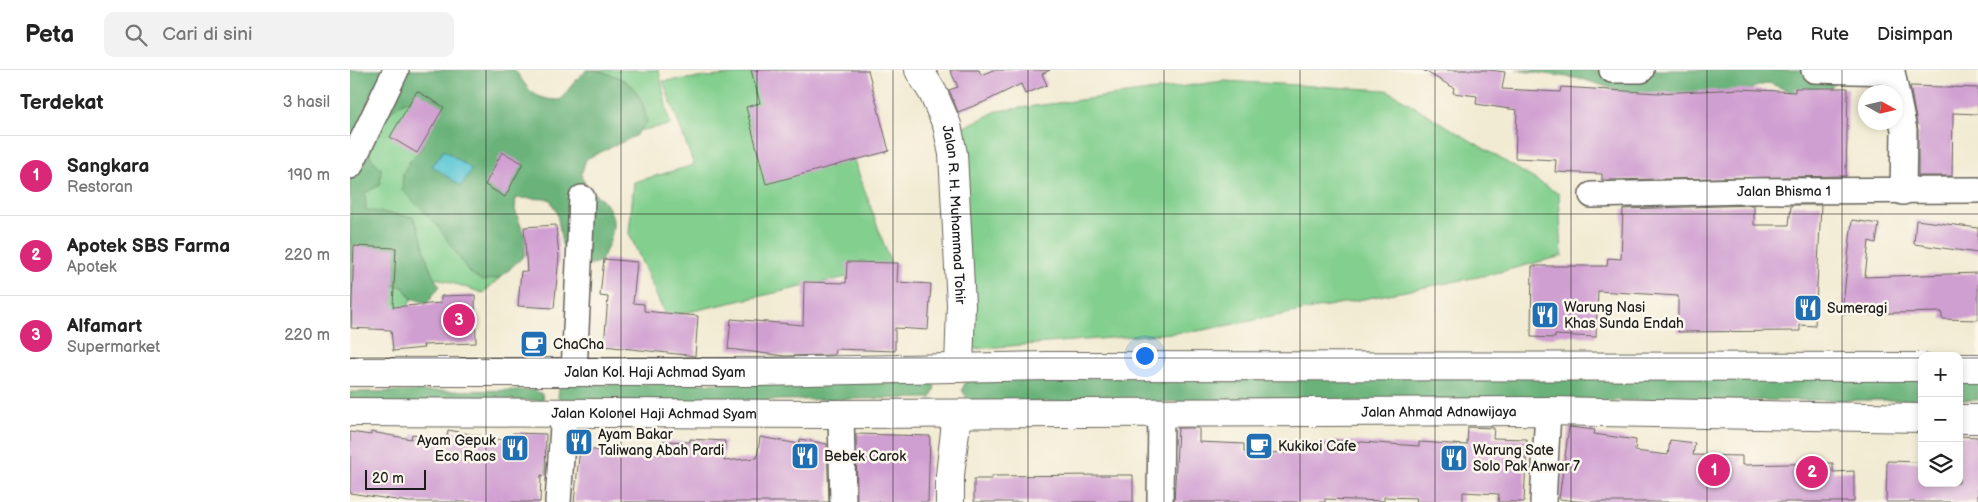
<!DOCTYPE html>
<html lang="id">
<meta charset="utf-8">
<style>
body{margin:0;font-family:"Balsamiq Sans",sans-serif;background:#f2f2f2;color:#222}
.controls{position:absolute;right:15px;bottom:15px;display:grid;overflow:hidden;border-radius:10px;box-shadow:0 2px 8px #0003}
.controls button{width:45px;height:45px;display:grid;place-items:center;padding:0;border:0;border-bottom:1px solid #e0e0e0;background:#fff;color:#222;font:25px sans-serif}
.compass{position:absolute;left:1508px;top:15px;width:45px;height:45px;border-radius:50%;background:#fff;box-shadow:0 2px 8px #0003;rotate:98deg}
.scale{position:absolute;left:15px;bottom:12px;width:61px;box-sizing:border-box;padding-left:5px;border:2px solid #1c1c1c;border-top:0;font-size:14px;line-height:18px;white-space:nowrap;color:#1c1c1c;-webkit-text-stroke:4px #fbf7ec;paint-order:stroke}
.you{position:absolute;left:794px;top:285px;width:18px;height:18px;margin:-12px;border:4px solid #fff;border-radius:50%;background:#1a73e8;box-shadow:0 0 0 8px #1a73e833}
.badge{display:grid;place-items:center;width:32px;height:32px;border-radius:50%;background:#db2777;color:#fff;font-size:16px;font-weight:700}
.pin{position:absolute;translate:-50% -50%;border:2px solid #fff;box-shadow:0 1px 5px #0006}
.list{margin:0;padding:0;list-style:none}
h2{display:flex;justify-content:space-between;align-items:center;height:65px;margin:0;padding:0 20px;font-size:21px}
h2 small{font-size:16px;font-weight:400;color:#767676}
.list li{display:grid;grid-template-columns:32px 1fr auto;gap:15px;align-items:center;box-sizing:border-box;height:80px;padding:0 20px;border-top:1px solid #e0e0e0}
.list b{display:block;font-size:19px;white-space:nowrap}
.list p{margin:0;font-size:16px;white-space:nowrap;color:#767676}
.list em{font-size:16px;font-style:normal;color:#767676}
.icon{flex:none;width:28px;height:28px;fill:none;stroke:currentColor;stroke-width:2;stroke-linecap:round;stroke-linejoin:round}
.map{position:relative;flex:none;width:1628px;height:432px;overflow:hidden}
header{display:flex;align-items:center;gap:30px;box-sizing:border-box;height:70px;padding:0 25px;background:#fff;border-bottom:1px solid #e0e0e0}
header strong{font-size:24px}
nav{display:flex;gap:28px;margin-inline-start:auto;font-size:18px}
.search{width:350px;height:45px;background:#f2f2f2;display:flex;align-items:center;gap:12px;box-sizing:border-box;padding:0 18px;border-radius:10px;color:#767676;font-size:19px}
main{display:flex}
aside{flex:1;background:#fff}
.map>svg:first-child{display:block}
</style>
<header>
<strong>Peta</strong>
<div class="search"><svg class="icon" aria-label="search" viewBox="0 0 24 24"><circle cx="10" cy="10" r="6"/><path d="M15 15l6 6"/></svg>Cari di sini</div>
<nav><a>Peta</a><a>Rute</a><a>Disimpan</a></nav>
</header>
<main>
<aside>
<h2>Terdekat<small>3 hasil</small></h2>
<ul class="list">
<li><span class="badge">1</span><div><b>Sangkara</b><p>Restoran</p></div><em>190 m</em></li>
<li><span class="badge">2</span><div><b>Apotek SBS Farma</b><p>Apotek</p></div><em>220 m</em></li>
<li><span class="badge">3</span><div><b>Alfamart</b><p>Supermarket</p></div><em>220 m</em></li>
</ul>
</aside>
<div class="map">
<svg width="1628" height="432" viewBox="0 0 1628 432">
<rect width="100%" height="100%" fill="#fbf7ec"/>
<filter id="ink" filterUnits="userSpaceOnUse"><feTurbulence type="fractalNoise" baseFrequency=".02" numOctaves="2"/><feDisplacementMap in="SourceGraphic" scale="10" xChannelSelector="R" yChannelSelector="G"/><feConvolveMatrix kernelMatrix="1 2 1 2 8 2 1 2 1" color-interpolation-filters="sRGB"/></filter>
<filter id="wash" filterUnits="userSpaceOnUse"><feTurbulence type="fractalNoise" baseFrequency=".0096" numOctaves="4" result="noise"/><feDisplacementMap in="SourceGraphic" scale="20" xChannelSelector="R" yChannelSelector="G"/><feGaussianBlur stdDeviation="1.12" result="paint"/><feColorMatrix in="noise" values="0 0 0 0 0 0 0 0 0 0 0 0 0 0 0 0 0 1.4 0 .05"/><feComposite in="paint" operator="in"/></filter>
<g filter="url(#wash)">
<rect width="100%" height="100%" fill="#f2ebd3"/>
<g fill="#82cf8e" stroke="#4f7655">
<polygon points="0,0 213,39 236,0 309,0 320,55 226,72 205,124 165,128 157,181 161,198 133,223 83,207 62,228 57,238 39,238 0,198"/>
<polygon points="435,0 476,11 542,197 316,247 279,163 284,112 344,95 313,11"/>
<polygon points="874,11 1037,20 1209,124 1212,186 1138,205 848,261 622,279 610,59 647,41"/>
</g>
<g fill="#69b279" stroke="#42674a">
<path d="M 0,0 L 165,0 C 179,20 183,30 210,30 C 218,21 228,4 240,0 C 246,0 254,2 259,4 C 284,11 293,27 297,52 L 285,66 L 236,89 L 231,105 C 237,119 238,119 250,128 C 272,146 262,169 251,191 L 234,197 L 221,189 L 212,174 L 207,143 L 200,129 L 166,128 L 165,140 L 176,170 L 174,186 L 149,208 L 132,211 L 119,202 L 87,155 L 52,120 L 53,104 L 60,91 L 71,79 L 80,47 L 71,34 L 55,31 C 39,41 13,64 20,86 C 22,90 28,95 31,98 L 30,115 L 15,123 L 16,140 L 63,147 C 76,168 73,195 90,216 L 77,233 L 61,228 L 53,217 L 36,214 L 0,257 Z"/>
<polygon points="1165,0 1496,0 1478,21 1454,27 1419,13 1405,17 1394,23 1308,33 1232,9"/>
<polygon points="1572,301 1572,330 626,332 619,331 612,320 617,309"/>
<rect x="1609" y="301" width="19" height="29"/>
<polygon points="581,311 585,317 581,328 219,333 212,332 208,327 209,318 213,315"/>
<polygon points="184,320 192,324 193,330 0,336 0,322"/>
</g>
<polygon fill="#5bc7d4" stroke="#3c7278" points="94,80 122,99 111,116 82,96"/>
<g id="blocks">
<g fill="#d09fd1">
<polygon points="401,0 518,0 539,81 416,114 396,37 410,33"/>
<polygon points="600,0 629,0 631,5 643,0 700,0 692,4 697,15 675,24 671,14 634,32 608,42 599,20 608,17"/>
<polygon points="1073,0 1139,0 1155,2 1152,19 1210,22 1211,17 1308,23 1391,19 1445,22 1445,18 1498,18 1496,106 1252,110 1252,104 1205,102 1206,90 1165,88 1167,40 1126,34 1127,26 1103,23 1104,18"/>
<polygon points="1560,16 1628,18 1628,44 1603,43 1602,106 1568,106 1568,60"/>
<polygon points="67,21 94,37 67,83 40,67"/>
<polygon points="152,82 173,93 155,127 135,115"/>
<polygon points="1404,135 1404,155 1439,155 1441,135 1471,135 1465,256 1450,255 1450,261 1328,262 1328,226 1248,221 1246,267 1205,265 1205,268 1181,267 1182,196 1257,196 1258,188 1271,189 1273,139"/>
<polygon points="1502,150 1529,154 1526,173 1519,171 1515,207 1628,203 1628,250 1592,249 1592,242 1492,244"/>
<polygon points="1566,150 1628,158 1628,183 1564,174"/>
<polygon points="206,155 209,187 204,238 168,236 171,201 177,202 174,157"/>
<polygon points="4,176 46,178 43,237 91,233 91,226 125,225 126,273 73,275 74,278 43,281 41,260 1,258"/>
<polygon points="254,189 287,192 283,233 294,234 294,241 348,246 345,286 254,276 258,227 250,226"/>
<polygon points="497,192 548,193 547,212 581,214 578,260 545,258 545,281 485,279 484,285 435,286 378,279 381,249 453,255 454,212 496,213"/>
<polygon points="1118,357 1144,358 1143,368 1177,369 1174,432 1148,432 1149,424 1113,422 1113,432 1066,432 1067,428 1034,427 1034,431 975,429 975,432 824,432 828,358 849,358 849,372 894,374 894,382 940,383 940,372 983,373 983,370 1069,376 1069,372 1117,375"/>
<polygon points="1219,357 1245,360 1244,364 1286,370 1285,381 1318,385 1320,370 1345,373 1343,385 1392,386 1392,395 1483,393 1483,402 1504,401 1504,432 1236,432 1209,429"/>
<polygon points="98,360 163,372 163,363 196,364 195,406 191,405 190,432 59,432 0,423 0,362 21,365 21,362 61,369 62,364 97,369"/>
<polygon points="506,364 580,366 578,432 507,432"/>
<polygon points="1609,366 1628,367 1628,432 1536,432 1537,391 1572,392 1572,413 1609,413"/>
<polygon points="410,367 449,374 450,369 477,374 479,432 224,432 230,378 266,383 267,379 310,385 311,371 340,372 340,369 375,371 374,391 407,388"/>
<polygon points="755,405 783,405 783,432 624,432 624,409 642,409 642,406"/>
</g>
</g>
</g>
<g filter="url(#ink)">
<use href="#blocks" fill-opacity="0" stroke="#67645c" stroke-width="1"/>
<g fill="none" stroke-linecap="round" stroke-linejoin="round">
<defs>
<g id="minor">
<polyline points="1262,0 1291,0"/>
<polyline points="1464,0 1542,2 1554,60 1553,122"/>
<polyline points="0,96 46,0"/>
<path id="s1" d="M 1242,125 L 1395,121 L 1628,120"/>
<polyline points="224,303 232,128"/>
<polyline points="491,344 493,432"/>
<polyline points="208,432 214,342"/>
<polyline points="810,432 811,342"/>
<polyline points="1193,432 1198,341"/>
</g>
<g id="tertiary">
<path id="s2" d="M 569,0 L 583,23 L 597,55 L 603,84 L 611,235 L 609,298"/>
<polyline points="600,432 600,405 607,344"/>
</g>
<g id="primary">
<polyline points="1609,298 1628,298"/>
<path id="s3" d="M 0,302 L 409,302 L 698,296 L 1572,297"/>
<path id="s4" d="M 0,342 L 491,344 L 1198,341 L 1572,348"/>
<polyline points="1609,349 1628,349"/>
</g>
</defs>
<use href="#minor" stroke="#67645c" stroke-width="28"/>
<use href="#tertiary" stroke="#67645c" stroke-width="30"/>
<use href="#primary" stroke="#67645c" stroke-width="30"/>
<use href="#minor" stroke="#fff" stroke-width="25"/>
<use href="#tertiary" stroke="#fff" stroke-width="28"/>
<use href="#primary" stroke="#fff" stroke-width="28"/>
</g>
</g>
<path fill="none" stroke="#1c1c1c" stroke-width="1" stroke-opacity="0.55" d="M 136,0 L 136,432M 271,0 L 271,432M 407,0 L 407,432M 543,0 L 543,432M 678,0 L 678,432M 814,0 L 814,432M 950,0 L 950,432M 1085,0 L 1085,432M 1221,0 L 1221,432M 1357,0 L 1357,432M 1492,0 L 1492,432M 0,144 L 1628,144M 0,288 L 1572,288M 1609,288 L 1628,288"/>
<defs>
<symbol id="restaurant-square" viewBox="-11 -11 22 22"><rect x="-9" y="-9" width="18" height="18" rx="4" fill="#1f6fb2" stroke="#fbf7ec"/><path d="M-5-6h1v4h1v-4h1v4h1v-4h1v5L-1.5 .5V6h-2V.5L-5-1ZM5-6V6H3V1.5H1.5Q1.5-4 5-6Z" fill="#fff"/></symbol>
<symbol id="cafe-square" viewBox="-11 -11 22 22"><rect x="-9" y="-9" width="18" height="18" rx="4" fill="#1f6fb2" stroke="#fbf7ec"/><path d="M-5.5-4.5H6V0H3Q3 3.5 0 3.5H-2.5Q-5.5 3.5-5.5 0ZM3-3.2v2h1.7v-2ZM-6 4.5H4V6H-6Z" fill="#fff"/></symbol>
</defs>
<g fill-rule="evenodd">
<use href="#restaurant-square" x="1442" y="222" width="32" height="32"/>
<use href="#restaurant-square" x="1179" y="229" width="32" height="32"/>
<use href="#cafe-square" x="168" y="258" width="32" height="32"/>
<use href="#restaurant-square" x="213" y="356" width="32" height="32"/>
<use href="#cafe-square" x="893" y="360" width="32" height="32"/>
<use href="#restaurant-square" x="149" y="362" width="32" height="32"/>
<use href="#restaurant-square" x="439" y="370" width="32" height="32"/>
<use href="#restaurant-square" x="1088" y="372" width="32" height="32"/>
</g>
<g text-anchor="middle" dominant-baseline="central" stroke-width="5" stroke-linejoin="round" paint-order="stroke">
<g font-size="14" fill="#1c1c1c" stroke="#fbf7ec">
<text stroke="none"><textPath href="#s1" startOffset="192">Jalan Bhisma 1</textPath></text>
<text stroke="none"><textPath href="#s2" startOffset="152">Jalan R. H. Muhammad Tohir</textPath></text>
<text stroke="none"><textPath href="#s3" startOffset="305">Jalan Kol. Haji Achmad Syam</textPath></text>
<text stroke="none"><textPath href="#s4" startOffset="1089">Jalan Ahmad Adnawijaya</textPath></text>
<text stroke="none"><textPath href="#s4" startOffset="304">Jalan Kolonel Haji Achmad Syam</textPath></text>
</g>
<g font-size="14" fill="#1c1c1c" stroke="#fbf7ec" text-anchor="start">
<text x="1214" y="237">Warung Nasi<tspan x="1214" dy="16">Khas Sunda Endah</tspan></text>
<text x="1477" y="238">Sumeragi</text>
<text x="203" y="274">ChaCha</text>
<text x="248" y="364">Ayam Bakar<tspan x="248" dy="16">Taliwang Abah Pardi</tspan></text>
<text x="146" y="370" text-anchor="end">Ayam Gepuk<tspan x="146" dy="16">Eco Raos</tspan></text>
<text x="928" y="376">Kukikoi Cafe</text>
<text x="1123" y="380">Warung Sate<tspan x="1123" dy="16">Solo Pak Anwar 7</tspan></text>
<text x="474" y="386">Bebek Carok</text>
</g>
</g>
</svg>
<div class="controls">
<button>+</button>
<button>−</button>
<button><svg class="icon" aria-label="layers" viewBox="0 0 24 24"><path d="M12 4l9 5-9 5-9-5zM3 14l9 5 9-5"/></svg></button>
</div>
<svg class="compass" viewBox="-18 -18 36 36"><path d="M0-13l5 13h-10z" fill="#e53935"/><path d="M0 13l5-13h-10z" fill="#767676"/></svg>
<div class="scale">20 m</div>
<div class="you"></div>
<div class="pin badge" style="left:1364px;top:400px">1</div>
<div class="pin badge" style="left:1462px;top:402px">2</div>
<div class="pin badge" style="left:109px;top:250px">3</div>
</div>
</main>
